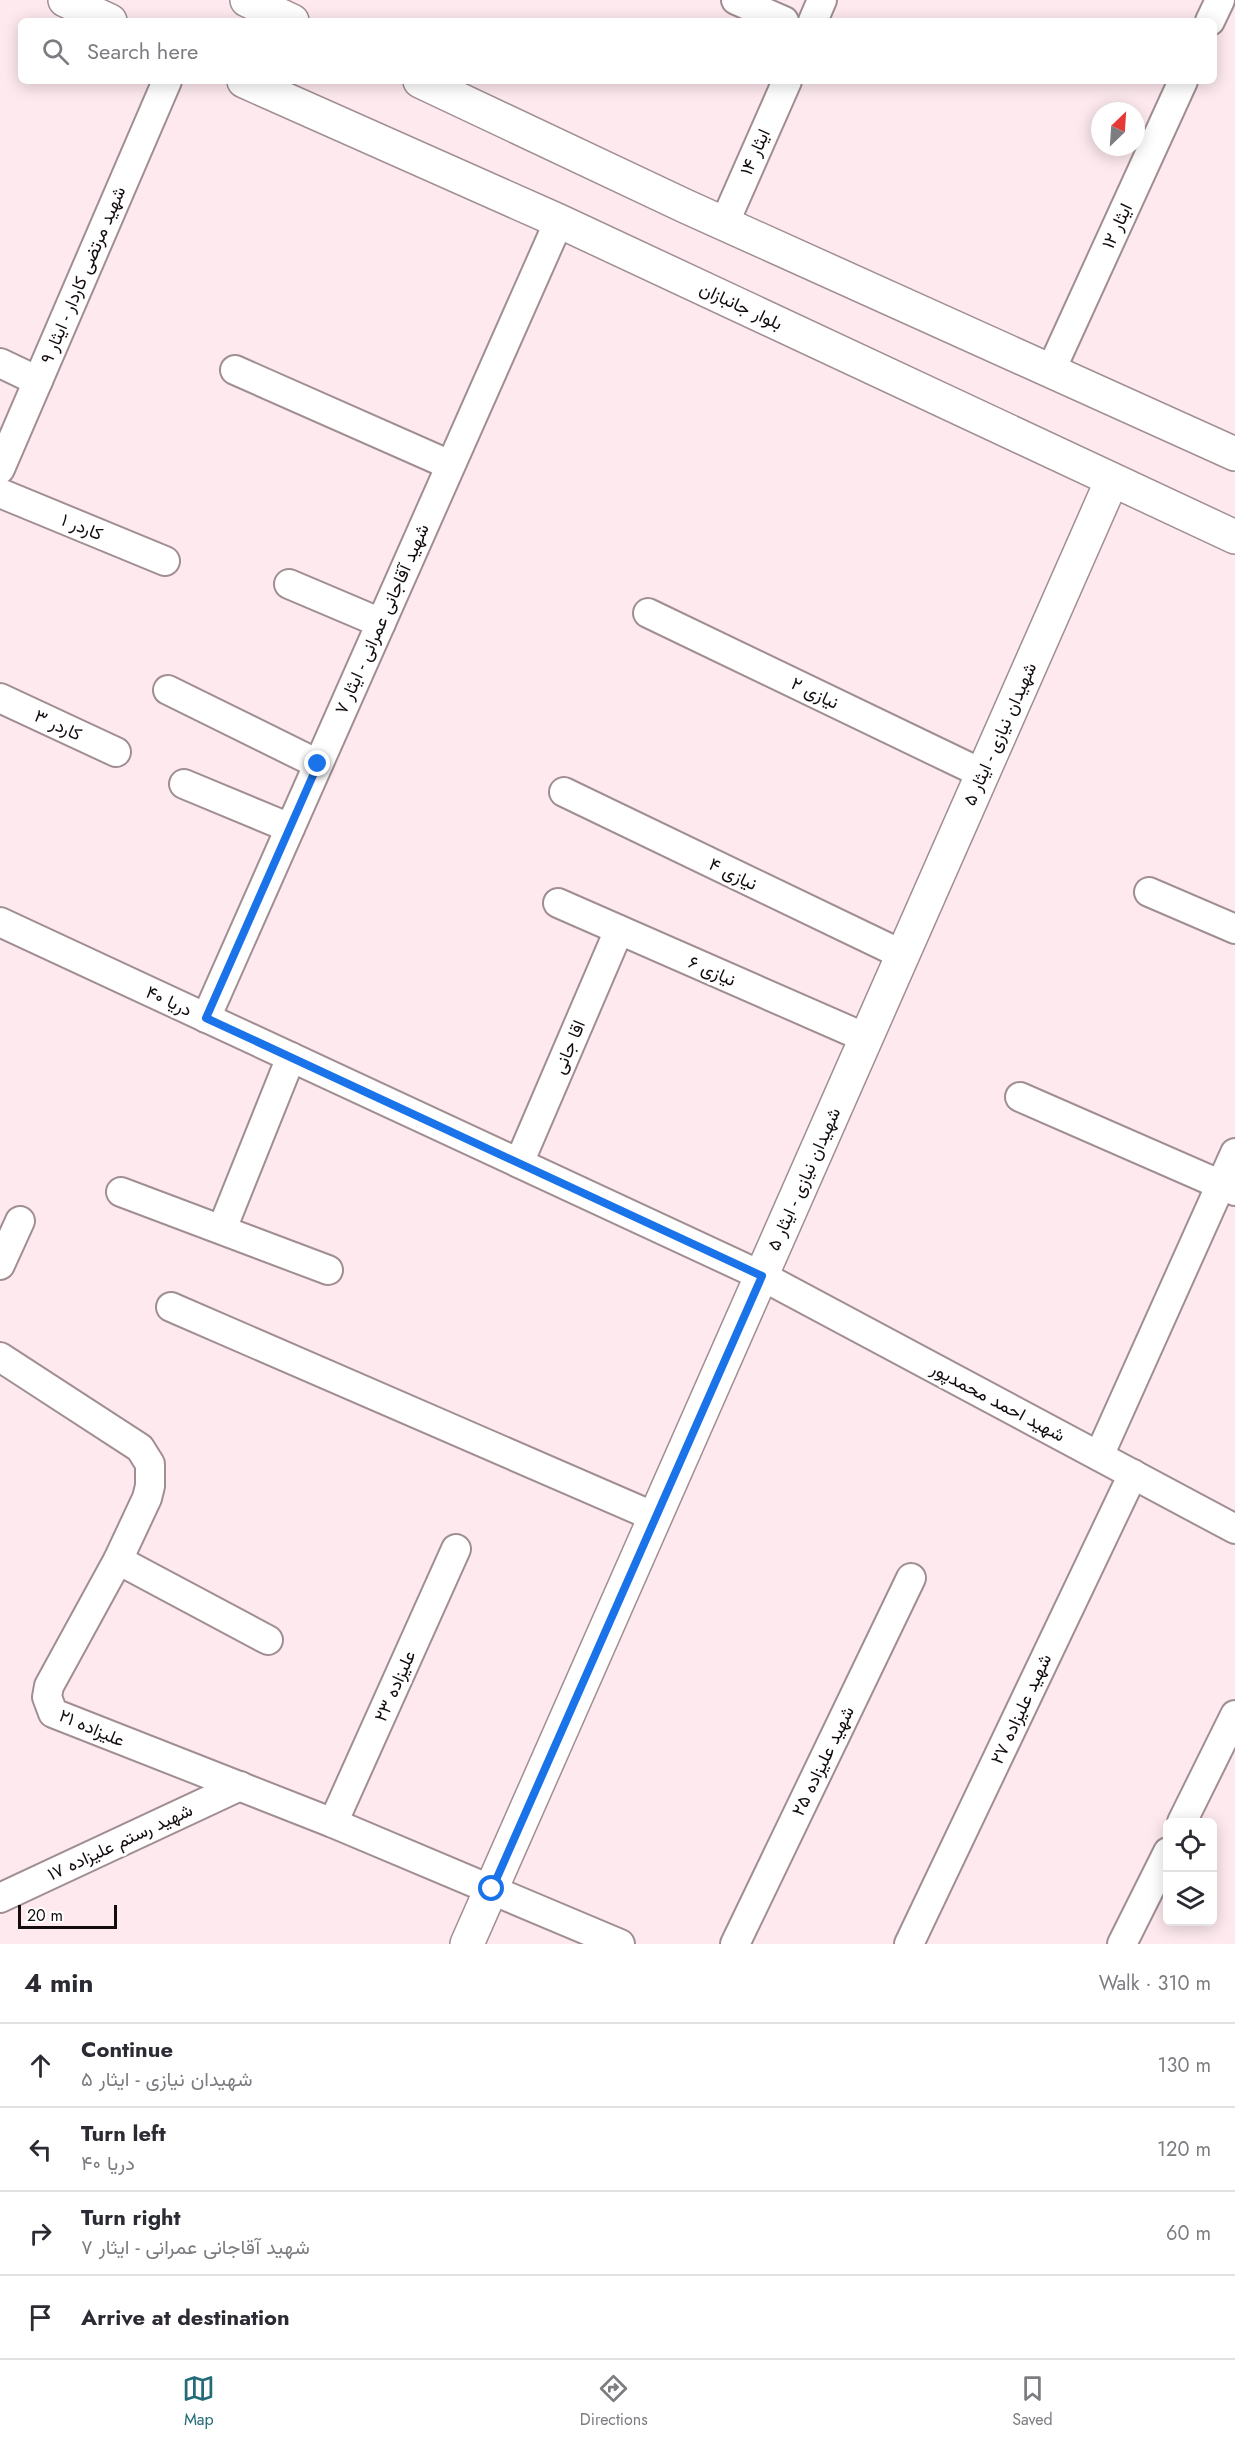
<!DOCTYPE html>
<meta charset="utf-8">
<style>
body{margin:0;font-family:Jost,Vazirmatn,sans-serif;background:#f7f7f7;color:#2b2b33}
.controls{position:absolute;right:18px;bottom:18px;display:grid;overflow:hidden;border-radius:9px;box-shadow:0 3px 15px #0003}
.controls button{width:54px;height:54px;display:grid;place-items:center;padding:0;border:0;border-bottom:2px solid #e1e1e2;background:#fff;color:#2b2b33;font:30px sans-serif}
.compass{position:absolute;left:1091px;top:102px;width:54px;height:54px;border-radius:50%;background:#fff;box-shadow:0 3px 15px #0003;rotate:25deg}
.scale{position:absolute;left:18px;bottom:15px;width:99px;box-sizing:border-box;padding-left:6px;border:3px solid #120c0d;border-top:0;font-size:16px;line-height:21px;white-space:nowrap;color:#120c0d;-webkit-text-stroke:4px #fff;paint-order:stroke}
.stop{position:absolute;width:18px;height:18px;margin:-14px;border:4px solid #1a73e8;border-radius:50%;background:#fff}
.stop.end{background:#1a73e8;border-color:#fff;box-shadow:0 2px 6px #0008}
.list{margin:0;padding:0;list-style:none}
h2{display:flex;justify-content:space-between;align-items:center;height:78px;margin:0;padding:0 24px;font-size:26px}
h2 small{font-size:20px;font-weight:400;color:#7c7c81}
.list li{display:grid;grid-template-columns:39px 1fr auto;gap:18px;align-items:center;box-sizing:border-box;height:84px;padding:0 24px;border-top:2px solid #e1e1e2}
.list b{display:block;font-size:22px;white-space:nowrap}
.list p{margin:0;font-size:20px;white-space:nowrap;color:#7c7c81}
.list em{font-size:20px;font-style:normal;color:#7c7c81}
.icon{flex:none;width:33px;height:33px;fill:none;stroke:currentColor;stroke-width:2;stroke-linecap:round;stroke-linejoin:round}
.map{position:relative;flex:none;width:1235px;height:1944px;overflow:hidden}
.search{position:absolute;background:#fff;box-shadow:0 3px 15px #0003;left:18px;right:18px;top:18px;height:66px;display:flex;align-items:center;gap:15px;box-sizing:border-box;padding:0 21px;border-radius:9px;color:#7c7c81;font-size:22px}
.sheet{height:414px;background:#fff}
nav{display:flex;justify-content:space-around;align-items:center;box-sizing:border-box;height:84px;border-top:2px solid #e1e1e2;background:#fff;font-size:16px;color:#7c7c81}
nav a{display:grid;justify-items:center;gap:3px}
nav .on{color:#246b79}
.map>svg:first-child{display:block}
</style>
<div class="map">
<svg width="1235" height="1944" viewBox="0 0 1235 1944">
<rect width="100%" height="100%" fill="#fde9ee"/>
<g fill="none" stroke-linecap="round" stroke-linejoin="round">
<defs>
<g id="minor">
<polyline points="736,0 784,21"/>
<polyline points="813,21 822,0"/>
<polyline points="1210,21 1220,0"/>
<polyline points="724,224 787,81"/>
<polyline points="0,363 38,381"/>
<polyline points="235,370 450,465"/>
<polyline points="1051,370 1183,81"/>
<polyline points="0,469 167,81"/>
<polyline points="0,493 165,561"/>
<polyline points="289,584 381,623"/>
<polyline points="648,613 983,774"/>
<polyline points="168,690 318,764"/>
<polyline points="0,698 116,752"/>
<polyline points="184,784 290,828"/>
<polyline points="564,792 903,955"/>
<polyline points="1149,892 1235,929"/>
<polyline points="558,903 866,1038"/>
<polyline points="0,922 762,1276 1235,1529"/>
<polyline points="206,1018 559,221"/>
<polyline points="1020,1097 1235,1191"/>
<polyline points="519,1163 619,930"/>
<polyline points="121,1192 328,1270"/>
<polyline points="222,1229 291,1057"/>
<polyline points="0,1265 20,1221"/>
<polyline points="171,1307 655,1517"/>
<polyline points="0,1357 140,1448 150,1464 150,1486 147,1498 118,1560 49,1686 47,1697 53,1713 333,1823 620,1944"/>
<polyline points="1099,1456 1235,1153"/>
<polyline points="118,1560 268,1640"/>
<polyline points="1182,1822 1235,1715"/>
<polyline points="333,1823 456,1549"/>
<polyline points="0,1898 240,1786"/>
<polyline points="735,1944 911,1578"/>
<polyline points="909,1944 1133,1474"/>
<polyline points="1122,1944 1168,1852"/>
</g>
<polyline id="tertiary" points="467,1944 1112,480"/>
<g id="primary">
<polyline points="65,0 110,21"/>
<polyline points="247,0 292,21"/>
<polyline points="244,81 559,221 1235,537"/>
<polyline points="420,81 685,206 1235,454"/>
</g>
</defs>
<use href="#minor" stroke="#a08e92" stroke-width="32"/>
<use href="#tertiary" stroke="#a08e92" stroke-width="36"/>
<use href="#primary" stroke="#a08e92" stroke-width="36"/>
<use href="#minor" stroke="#fff" stroke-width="28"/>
<use href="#tertiary" stroke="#fff" stroke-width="33"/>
<use href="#primary" stroke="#fff" stroke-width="33"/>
</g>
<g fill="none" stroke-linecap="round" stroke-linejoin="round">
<polyline stroke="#1a73e8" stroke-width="8" points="318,764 206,1018 762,1276 492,1889"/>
</g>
<g text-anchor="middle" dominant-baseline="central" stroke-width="6" stroke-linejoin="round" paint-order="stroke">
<g font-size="18" fill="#120c0d" stroke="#fff">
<text transform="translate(755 152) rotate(-66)">ایثار ۱۴</text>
<text transform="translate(1117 226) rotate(-65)">ایثار ۱۲</text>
<text transform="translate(83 275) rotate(-67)">شهید مرتضی کاردار - ایثار ۹</text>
<text transform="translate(741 306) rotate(25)">بلوار جانبازان</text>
<text transform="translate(82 527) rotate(22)">کاردر ۱</text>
<text transform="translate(382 619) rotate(-66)">شهید آقاجانی عمرانی - ایثار ۷</text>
<text transform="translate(815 693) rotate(26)">نیازی ۲</text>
<text transform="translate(58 725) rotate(25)">کاردر ۳</text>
<text transform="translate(1000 734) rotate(-66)">شهیدان نیازی - ایثار ۵</text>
<text transform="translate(733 874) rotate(26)">نیازی ۴</text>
<text transform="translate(712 971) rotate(24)">نیازی ۶</text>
<text transform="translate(169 1001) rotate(25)">دریا ۴۰</text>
<text transform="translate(569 1047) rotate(-67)">اقا جانی</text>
<text transform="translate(804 1179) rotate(-66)">شهیدان نیازی - ایثار ۵</text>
<text transform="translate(998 1402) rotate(28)">شهید احمد محمدپور</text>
<text transform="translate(395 1686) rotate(-66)">علیزاده ۲۳</text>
<text transform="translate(1021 1709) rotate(-65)">شهید علیزاده ۲۷</text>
<text transform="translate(92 1728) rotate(23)">علیزاده ۲۱</text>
<text transform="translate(823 1761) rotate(-64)">شهید علیزاده ۲۵</text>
<text transform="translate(120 1842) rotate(-25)">۱۷ شهید رستم علیزاده</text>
</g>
</g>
</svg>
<div class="controls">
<button><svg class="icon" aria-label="locate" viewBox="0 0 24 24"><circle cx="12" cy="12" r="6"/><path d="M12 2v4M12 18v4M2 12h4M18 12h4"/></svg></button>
<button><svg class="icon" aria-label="layers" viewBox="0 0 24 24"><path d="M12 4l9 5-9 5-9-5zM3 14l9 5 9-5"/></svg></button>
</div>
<svg class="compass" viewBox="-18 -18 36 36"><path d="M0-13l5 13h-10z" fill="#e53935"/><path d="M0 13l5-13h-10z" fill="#7c7c81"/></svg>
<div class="scale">20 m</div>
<div class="stop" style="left:492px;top:1889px"></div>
<div class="stop end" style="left:318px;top:764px"></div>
<div class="search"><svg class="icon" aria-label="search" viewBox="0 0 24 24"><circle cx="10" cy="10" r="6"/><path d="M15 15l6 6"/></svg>Search here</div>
</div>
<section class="sheet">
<h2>4 min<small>Walk · 310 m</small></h2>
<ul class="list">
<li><svg class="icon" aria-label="ahead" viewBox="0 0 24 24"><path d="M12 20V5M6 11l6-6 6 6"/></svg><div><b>Continue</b><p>شهیدان نیازی - ایثار ۵</p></div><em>130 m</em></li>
<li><svg class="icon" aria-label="left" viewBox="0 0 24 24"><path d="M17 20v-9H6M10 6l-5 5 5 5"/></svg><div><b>Turn left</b><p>دریا ۴۰</p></div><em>120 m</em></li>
<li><svg class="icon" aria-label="right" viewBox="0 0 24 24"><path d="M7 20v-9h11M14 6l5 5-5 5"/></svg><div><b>Turn right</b><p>شهید آقاجانی عمرانی - ایثار ۷</p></div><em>60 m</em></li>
<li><svg class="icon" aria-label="arrive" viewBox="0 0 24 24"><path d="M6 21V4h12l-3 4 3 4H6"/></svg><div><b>Arrive at destination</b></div></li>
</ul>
</section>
<nav>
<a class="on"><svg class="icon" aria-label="map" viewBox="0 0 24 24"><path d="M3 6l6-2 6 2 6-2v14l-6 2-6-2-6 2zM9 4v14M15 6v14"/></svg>Map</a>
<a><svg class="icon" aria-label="directions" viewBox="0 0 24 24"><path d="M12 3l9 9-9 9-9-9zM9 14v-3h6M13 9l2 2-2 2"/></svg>Directions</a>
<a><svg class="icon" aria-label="saved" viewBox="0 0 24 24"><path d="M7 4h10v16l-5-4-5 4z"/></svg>Saved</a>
</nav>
